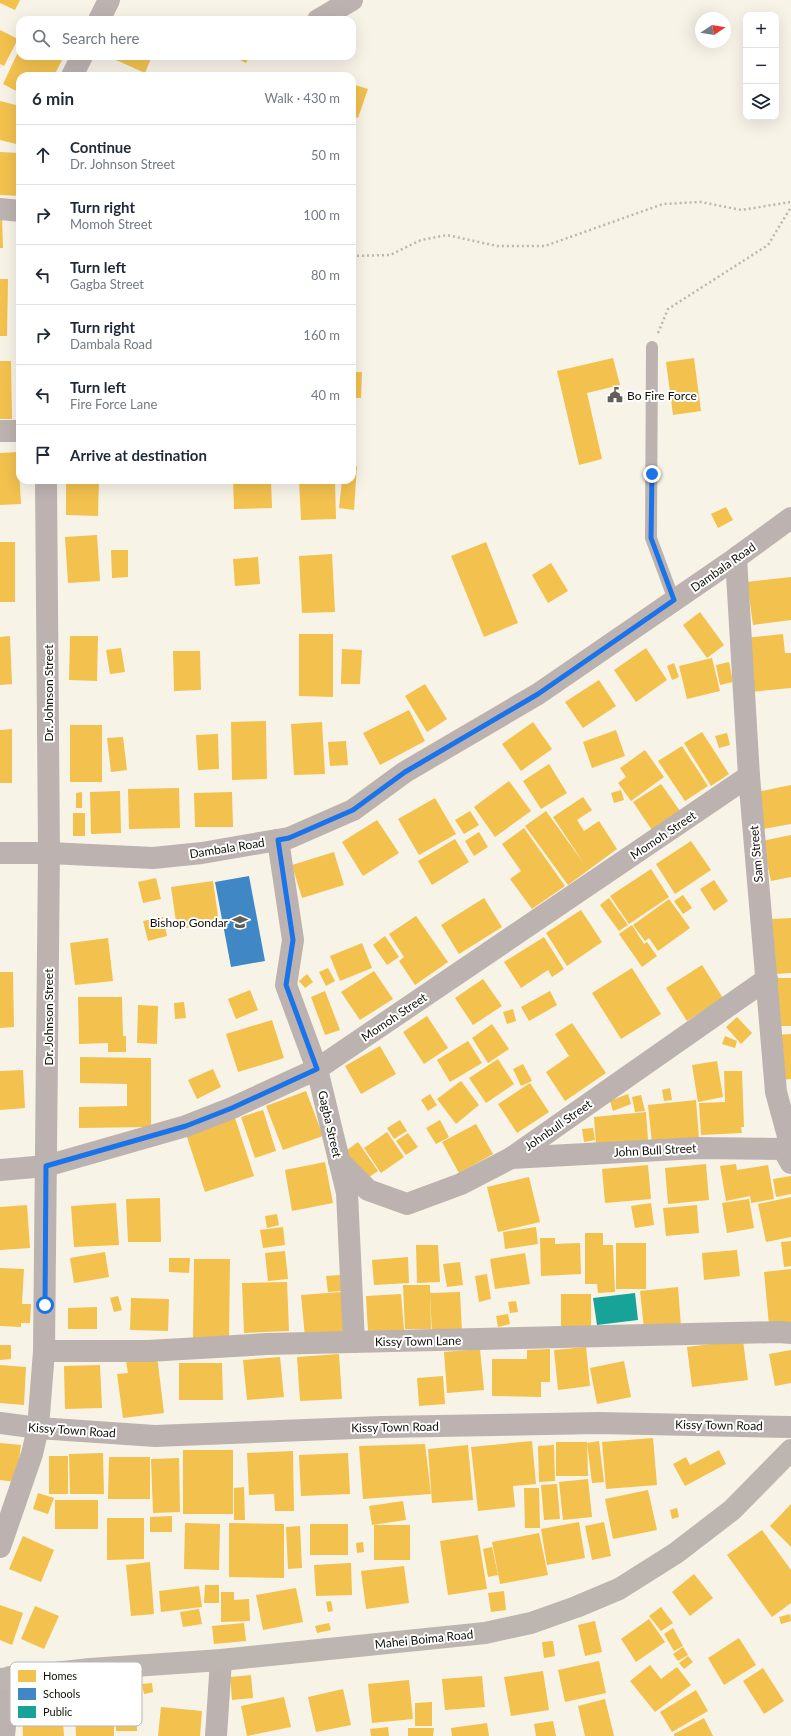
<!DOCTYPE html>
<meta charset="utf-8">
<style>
body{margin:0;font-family:Lato,sans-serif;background:#f6f6f7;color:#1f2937}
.controls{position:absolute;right:12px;top:12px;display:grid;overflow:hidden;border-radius:8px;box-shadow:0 4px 16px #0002}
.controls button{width:36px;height:36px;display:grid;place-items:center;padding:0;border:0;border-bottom:1px solid #e0e1e3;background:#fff;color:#1f2937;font:20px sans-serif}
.compass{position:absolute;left:695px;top:12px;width:36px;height:36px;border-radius:50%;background:#fff;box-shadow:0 4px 16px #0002;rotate:78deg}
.stop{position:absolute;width:12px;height:12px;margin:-9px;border:3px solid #1a73e8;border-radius:50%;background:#fff}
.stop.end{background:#1a73e8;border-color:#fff;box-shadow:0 1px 4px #0008}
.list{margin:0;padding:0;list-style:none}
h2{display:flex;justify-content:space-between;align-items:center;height:52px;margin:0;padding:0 16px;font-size:17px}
h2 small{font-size:13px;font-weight:400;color:#747a83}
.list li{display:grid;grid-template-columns:26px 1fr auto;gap:12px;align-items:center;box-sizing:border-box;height:60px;padding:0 16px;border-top:1px solid #e0e1e3}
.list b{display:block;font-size:15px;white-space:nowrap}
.list p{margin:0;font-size:13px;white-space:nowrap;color:#747a83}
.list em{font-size:13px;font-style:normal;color:#747a83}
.icon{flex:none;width:22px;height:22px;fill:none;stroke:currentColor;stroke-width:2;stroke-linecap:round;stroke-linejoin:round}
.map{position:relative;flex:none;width:791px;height:1736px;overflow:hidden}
.search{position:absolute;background:#fff;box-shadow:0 4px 16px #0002;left:16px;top:16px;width:340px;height:44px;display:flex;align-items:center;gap:10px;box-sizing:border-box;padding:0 14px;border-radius:12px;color:#747a83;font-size:15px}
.panel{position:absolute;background:#fff;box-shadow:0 4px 16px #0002;left:16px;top:72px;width:340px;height:412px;border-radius:12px}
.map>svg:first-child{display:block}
</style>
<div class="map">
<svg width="791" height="1736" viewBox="0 0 791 1736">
<rect width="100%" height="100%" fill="#f8f3e7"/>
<g fill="#f2c14e">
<polygon points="0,0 20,0 15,10 0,3"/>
<polygon points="0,30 18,39 4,66 0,64"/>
<polygon points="20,48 20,56 64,56 54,76 20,76 20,93 3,84"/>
<polygon points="107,56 152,56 145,73"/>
<polygon points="232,56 250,56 246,63"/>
<polygon points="352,84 368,89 358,118 352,116"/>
<polygon points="0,101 20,106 20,145 0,140"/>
<polygon points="0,152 20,153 20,196 0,195"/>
<polygon points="0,216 2,216 3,248 0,248"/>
<polygon points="0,279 8,279 7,336 0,336"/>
<polygon points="613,358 620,385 587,393 602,459 579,465 557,371"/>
<polygon points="694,358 701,411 673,415 666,362"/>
<polygon points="0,361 11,361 12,419 0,419"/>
<polygon points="352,372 362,372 361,398 352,398"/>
<polygon points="18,452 21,504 0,505 0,453"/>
<polygon points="352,465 357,466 354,510 339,508 342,480 352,480"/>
<polygon points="66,480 99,480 98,516 66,515"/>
<polygon points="233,480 271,480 272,508 234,509"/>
<polygon points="299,480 335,480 336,519 301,520"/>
<polygon points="726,507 733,520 718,528 711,514"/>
<polygon points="97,535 100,581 68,583 65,537"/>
<rect x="0" y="542" width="15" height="60"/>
<polygon points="486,542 518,623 484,637 451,556"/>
<polygon points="111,550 128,550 128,577 112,578"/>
<polygon points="332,554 335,612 302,613 299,556"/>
<polygon points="258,557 260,584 235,586 233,559"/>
<polygon points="551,563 568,591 548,603 532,575"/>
<polygon points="791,577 791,620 753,625 747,582"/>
<polygon points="700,612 724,645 707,658 683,625"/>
<polygon points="299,634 333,634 333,697 299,696"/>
<polygon points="783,634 785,653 791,653 791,688 750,692 744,638"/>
<polygon points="10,636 12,684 0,685 0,637"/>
<polygon points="70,636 98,636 97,681 69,680"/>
<polygon points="121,648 125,672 110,674 106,650"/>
<polygon points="646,648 667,680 636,702 614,670"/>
<polygon points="342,649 362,650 360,684 341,684"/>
<polygon points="173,651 200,651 201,690 174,691"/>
<polygon points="712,658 720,691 687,699 679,666"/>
<polygon points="729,662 733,682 720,685 716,665"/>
<polygon points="674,663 679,677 672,680 667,666"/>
<polygon points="599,680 616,706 583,728 565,702"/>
<polygon points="425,684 447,719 427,732 405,696"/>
<polygon points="409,710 425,741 380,765 363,733"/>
<polygon points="266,721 267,779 232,780 231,722"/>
<polygon points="322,722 325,774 294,775 291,724"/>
<polygon points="533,722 552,749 521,771 502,744"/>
<rect x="70" y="725" width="32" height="57"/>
<polygon points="12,729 12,783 0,783 0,730"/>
<polygon points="616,730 625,756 592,768 583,742"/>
<polygon points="702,732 729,774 711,786 684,743"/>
<polygon points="727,733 730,745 719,748 715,736"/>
<polygon points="218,734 219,769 198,770 196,735"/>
<polygon points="123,737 127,770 111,772 107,738"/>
<polygon points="346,741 348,765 330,766 328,742"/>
<polygon points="682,746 708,786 685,801 658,761"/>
<polygon points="645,750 664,777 631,801 618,783 626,777 620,768"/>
<polygon points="549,764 567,793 541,809 523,781"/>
<polygon points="509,781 531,811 495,837 474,807"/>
<polygon points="661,784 680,811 652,830 633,802"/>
<polygon points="791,785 791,824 763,829 757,792"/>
<polygon points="179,788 180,828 129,829 128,789"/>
<polygon points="621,790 624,800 614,803 611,793"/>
<polygon points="120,791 121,833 91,834 90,792"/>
<polygon points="82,792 82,808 76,808 76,793"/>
<polygon points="232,792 233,827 195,827 194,793"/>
<polygon points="583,797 592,810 577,820 584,831 599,821 617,849 568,885 525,826 546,811 585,865 553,817"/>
<polygon points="435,798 456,834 419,855 398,819"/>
<polygon points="470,811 479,825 464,834 455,820"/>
<rect x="73" y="813" width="12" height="23"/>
<polygon points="377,820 399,853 363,876 342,842"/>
<polygon points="524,828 565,886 532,909 510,879 521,871 502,844"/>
<polygon points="479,832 488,847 474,856 465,841"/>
<polygon points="791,835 791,877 771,881 762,841"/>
<polygon points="455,839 469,862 432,885 418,861"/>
<polygon points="691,841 711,870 675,894 656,864"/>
<polygon points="334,852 344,885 302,898 292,865"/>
<polygon points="651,869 669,897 629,924 610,896"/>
<polygon points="156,878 161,899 143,903 138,882"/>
<polygon points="714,880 728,901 714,911 700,889"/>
<polygon points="213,881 219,923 177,929 171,887"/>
<polygon points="683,895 692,908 683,914 674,901"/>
<polygon points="484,898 502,927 459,954 441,925"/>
<polygon points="609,898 628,925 619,931 600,905"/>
<polygon points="669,899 690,928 658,951 649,938 645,941 633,925"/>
<polygon points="581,910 602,942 567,966 546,933"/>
<polygon points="416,916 448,962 415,985 399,961 404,957 389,934"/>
<polygon points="163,917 167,936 148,941 143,921"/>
<polygon points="791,918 791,973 776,974 772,919"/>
<polygon points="632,925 644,944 647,942 657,956 642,967 619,934"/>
<polygon points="385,936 399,957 387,965 373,945"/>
<polygon points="544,937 564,969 552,977 548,970 521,988 504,962"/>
<polygon points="108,938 113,981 75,985 70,943"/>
<polygon points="362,943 372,968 340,981 330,956"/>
<polygon points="702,965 723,998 687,1021 666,988"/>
<polygon points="328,968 335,981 326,986 319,972"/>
<polygon points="632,968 661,1014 621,1039 592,993"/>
<polygon points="374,971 393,999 360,1020 341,992"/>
<polygon points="0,972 13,972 14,1027 0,1028"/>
<polygon points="307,974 313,982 305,988 299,981"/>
<polygon points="774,978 791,978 791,1026 776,1026"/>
<polygon points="483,979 502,1006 473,1025 455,998"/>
<polygon points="250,990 258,1010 236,1019 228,999"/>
<polygon points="325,991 340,1030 325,1035 311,997"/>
<polygon points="550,991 557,1005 529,1021 521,1007"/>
<polygon points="78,997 122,997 123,1036 126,1036 126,1052 108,1052 108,1043 79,1044"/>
<polygon points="184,1002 186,1018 175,1019 174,1003"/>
<polygon points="138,1005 158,1006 157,1044 137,1043"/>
<polygon points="513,1009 516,1021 507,1024 503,1012"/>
<polygon points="427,1016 448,1048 424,1064 403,1032"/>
<polygon points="737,1017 752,1033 741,1044 726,1027"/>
<polygon points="272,1020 284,1058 238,1072 226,1034"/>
<polygon points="572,1023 606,1073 565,1101 546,1072 569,1056 555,1034"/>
<polygon points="492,1024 509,1049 488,1063 472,1038"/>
<polygon points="791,1034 791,1079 780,1080 777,1035"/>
<polygon points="725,1036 737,1041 735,1048 722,1044"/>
<polygon points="468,1041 482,1063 450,1082 437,1060"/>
<polygon points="380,1046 396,1074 361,1094 345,1066"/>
<polygon points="80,1057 151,1058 151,1127 79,1128 79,1107 127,1106 127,1084 80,1083"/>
<polygon points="498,1059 514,1084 486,1103 469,1078"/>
<polygon points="717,1061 723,1097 698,1102 692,1065"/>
<polygon points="523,1064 532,1081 521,1086 513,1069"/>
<polygon points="213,1069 221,1087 197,1099 188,1080"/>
<polygon points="23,1070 25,1108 0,1110 0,1071"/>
<polygon points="724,1071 742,1071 744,1127 741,1127 742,1133 701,1135 699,1103 725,1102"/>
<polygon points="461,1081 479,1105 456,1124 437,1099"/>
<polygon points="530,1083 549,1112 517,1133 498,1104"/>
<polygon points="670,1088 672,1100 664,1101 662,1090"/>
<polygon points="306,1091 323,1136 283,1150 266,1106"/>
<polygon points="430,1094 437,1105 428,1111 421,1100"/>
<polygon points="628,1094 631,1104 613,1111 610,1101"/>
<polygon points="641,1095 645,1111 635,1112 632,1097"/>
<polygon points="696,1100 699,1138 652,1143 648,1105"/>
<polygon points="263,1110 276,1151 255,1158 241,1117"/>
<polygon points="646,1112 648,1140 596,1145 594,1117"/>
<polygon points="235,1118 254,1176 205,1192 186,1134"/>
<polygon points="400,1120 407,1131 394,1139 387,1128"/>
<polygon points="440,1120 449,1137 436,1144 426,1128"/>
<polygon points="476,1124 493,1154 459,1173 442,1142"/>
<polygon points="593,1128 595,1140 584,1142 582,1129"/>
<polygon points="387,1132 404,1157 381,1173 364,1148"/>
<polygon points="408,1133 418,1147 406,1155 396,1141"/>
<polygon points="358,1142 378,1171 362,1182 342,1154"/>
<polygon points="325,1162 333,1203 292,1211 285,1170"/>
<polygon points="706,1164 709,1200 668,1204 665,1168"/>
<polygon points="736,1164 737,1170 768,1165 774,1199 751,1203 750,1196 726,1201 720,1166"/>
<polygon points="648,1165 651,1199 605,1203 602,1169"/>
<polygon points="791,1176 791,1194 776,1197 773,1179"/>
<polygon points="529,1177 540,1222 498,1232 487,1187"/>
<polygon points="791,1197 791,1237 766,1242 758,1204"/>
<polygon points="160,1198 161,1242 128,1242 126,1199"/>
<polygon points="749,1199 754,1228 727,1233 722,1203"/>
<polygon points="116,1203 119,1245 74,1247 71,1206"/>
<polygon points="651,1203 654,1225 635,1228 631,1206"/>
<polygon points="27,1205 30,1248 0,1250 0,1207"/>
<polygon points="697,1205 699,1233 666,1236 663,1208"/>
<polygon points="277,1214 279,1225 267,1228 265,1216"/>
<polygon points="283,1227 285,1245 263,1248 260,1230"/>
<polygon points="536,1227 538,1244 505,1249 503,1232"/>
<polygon points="585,1233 603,1233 603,1245 613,1245 615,1292 598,1293 597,1284 585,1284"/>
<polygon points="540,1238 555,1238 555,1244 580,1243 581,1274 541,1276"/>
<polygon points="791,1241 791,1266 784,1267 781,1242"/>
<rect x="616" y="1243" width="30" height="46"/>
<polygon points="416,1245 438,1245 440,1282 417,1283"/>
<polygon points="737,1250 740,1276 704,1280 702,1253"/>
<polygon points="285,1251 288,1279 268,1281 265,1253"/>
<polygon points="105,1252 109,1277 74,1283 70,1258"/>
<polygon points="525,1253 530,1284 495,1289 490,1259"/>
<polygon points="408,1257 409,1283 374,1285 372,1260"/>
<polygon points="169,1258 190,1258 189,1273 169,1272"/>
<polygon points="194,1259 230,1259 229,1338 193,1338"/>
<polygon points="460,1262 463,1285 447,1287 443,1264"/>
<polygon points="0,1268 24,1269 22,1304 31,1304 30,1323 21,1323 21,1327 0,1326"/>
<polygon points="791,1269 791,1323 769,1325 764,1272"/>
<polygon points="487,1274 491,1299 479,1302 475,1276"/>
<polygon points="340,1275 342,1291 328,1292 326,1276"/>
<polygon points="287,1282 289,1331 244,1333 242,1283"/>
<polygon points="403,1285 430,1285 431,1329 405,1329"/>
<polygon points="678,1287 681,1326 644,1329 640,1291"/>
<polygon points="341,1292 344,1334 305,1337 301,1295"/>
<polygon points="460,1292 462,1333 432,1334 430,1293"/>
<polygon points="401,1294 404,1330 368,1332 366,1296"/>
<rect x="561" y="1294" width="30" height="36"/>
<polygon points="118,1296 122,1310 114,1312 110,1298"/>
<polygon points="131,1298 169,1299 168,1331 130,1330"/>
<polygon points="516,1301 518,1312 510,1313 508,1302"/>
<polygon points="97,1307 97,1329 68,1329 68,1308"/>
<polygon points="508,1314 510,1324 498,1327 496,1316"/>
<polygon points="743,1340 748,1380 692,1387 687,1347"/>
<polygon points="0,1345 11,1345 11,1359 0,1360"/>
<polygon points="586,1347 590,1386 558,1390 554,1350"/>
<polygon points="480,1349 484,1390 447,1393 444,1352"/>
<polygon points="550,1349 550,1382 541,1382 541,1397 492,1396 492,1359 527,1359 527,1350"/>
<polygon points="791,1350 791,1383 775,1386 769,1354"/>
<polygon points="339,1354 342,1399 300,1401 297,1357"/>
<polygon points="157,1356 164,1413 123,1418 117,1374 128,1373 126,1361"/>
<polygon points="280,1357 284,1397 247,1400 243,1360"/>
<polygon points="624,1361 631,1397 597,1404 590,1368"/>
<polygon points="179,1363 222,1363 223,1400 179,1400"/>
<polygon points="0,1365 26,1367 24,1405 0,1403"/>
<polygon points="100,1365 102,1408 65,1409 64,1366"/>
<polygon points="443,1376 445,1404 419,1406 417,1378"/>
<polygon points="653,1438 657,1485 606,1489 602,1442"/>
<polygon points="532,1441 536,1484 513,1486 515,1507 478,1511 471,1447"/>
<polygon points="599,1441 604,1482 592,1483 587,1443"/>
<polygon points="556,1442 587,1442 588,1476 556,1476"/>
<polygon points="0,1443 21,1445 16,1482 0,1480"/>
<polygon points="425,1444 431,1494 363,1499 359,1446"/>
<polygon points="468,1445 473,1500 432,1503 428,1449"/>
<polygon points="554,1445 555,1481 539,1482 538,1446"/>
<rect x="183" y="1450" width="50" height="64"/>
<polygon points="719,1450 726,1464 685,1486 673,1464 686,1457 690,1465"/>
<polygon points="293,1451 294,1511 275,1511 274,1494 249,1495 247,1453"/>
<polygon points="103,1453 104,1494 70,1494 69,1454"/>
<polygon points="348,1453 350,1494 301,1496 299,1455"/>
<rect x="49" y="1456" width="19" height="38"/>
<polygon points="109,1457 150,1457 150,1499 108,1499"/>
<polygon points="179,1458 180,1512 153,1513 151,1459"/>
<polygon points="588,1479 592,1517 563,1520 559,1482"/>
<polygon points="557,1484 560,1519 544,1520 541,1485"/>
<polygon points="244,1487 245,1520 234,1520 234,1488"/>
<polygon points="524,1488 539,1488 540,1528 525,1528"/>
<polygon points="648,1490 657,1530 613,1539 605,1499"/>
<polygon points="38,1493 54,1498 48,1514 33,1509"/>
<rect x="55" y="1500" width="43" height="29"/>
<polygon points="403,1501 406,1520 372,1525 369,1506"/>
<polygon points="791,1504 791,1547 770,1526"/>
<polygon points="677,1508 679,1517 672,1519 670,1510"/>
<polygon points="172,1516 172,1532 150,1532 150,1517"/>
<polygon points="107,1518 144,1518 144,1559 107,1560"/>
<polygon points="579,1522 585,1558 547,1565 541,1529"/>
<polygon points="604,1522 611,1556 592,1560 585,1526"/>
<polygon points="185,1523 220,1524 219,1570 184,1569"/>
<polygon points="229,1523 284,1524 284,1578 229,1577"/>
<rect x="310" y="1524" width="38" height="31"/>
<rect x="374" y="1525" width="36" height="35"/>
<polygon points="300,1526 302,1568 288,1569 286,1527"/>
<polygon points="762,1530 791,1570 791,1603 772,1617 727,1555"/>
<polygon points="539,1533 548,1575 500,1584 492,1542"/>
<polygon points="478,1535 487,1589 448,1595 440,1541"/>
<polygon points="23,1536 54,1550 41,1582 9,1569"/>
<polygon points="363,1542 364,1552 357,1553 356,1543"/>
<polygon points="492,1547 498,1575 488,1577 483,1549"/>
<polygon points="150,1562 154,1614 131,1616 126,1565"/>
<polygon points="351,1563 352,1595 316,1596 314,1565"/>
<polygon points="404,1566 409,1603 366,1609 361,1571"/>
<polygon points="694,1574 713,1598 690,1616 672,1592"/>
<polygon points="205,1585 219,1585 219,1603 204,1603"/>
<polygon points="199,1586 202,1607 161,1612 159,1591"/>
<polygon points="296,1588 303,1622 263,1630 256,1595"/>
<polygon points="504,1591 506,1610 491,1612 488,1593"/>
<polygon points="221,1592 234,1592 234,1600 249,1599 250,1621 221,1622"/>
<polygon points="331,1601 333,1611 328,1612 326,1602"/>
<polygon points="0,1605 23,1613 12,1645 0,1640"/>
<polygon points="35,1606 59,1616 44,1649 21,1639"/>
<polygon points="661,1607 673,1623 661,1631 649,1616"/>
<polygon points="199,1609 202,1624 183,1627 180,1612"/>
<polygon points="790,1614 791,1621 781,1624 779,1617"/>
<polygon points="649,1619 665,1642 636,1662 621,1639"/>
<polygon points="595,1621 602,1652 585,1656 578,1625"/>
<polygon points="244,1623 246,1641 214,1644 212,1626"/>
<polygon points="329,1623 331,1630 317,1633 315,1626"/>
<polygon points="673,1628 683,1646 674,1651 664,1634"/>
<polygon points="739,1638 756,1665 724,1685 708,1658"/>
<polygon points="553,1641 555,1656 544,1658 542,1642"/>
<polygon points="683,1647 688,1655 678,1661 673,1654"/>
<polygon points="688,1656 693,1662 684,1669 679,1663"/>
<polygon points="599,1661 606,1693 565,1702 558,1670"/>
<polygon points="650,1665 661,1679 677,1667 691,1685 655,1712 630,1681"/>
<polygon points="763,1668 784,1701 764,1714 743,1681"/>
<polygon points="543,1671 549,1710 511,1716 504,1677"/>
<polygon points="251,1675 253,1698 232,1700 230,1677"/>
<polygon points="482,1676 485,1707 445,1710 442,1679"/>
<polygon points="409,1680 413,1719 372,1723 368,1684"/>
<polygon points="152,1683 153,1692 144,1694 142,1684"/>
<polygon points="343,1689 351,1725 316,1732 308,1697"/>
<polygon points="696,1690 708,1711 672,1732 660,1712"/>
<polygon points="136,1697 137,1731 116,1731 115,1698"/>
<polygon points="284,1697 291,1727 247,1736 241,1706"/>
<polygon points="605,1699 614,1736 585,1736 578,1706"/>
<polygon points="432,1702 432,1726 415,1726 415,1703"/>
<polygon points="161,1707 202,1711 200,1736 158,1736"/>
<polygon points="62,1708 64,1736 23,1736 22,1711"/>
<polygon points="114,1715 114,1736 76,1736 75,1716"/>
<polygon points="704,1718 713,1736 674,1736 674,1734"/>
<polygon points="553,1721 556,1736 536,1736 534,1724"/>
<polygon points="487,1723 489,1736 452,1736 451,1728"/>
<polygon points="388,1727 389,1736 371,1736 370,1729"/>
<polygon points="408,1728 434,1728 433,1736 408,1736"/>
</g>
<polygon fill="#3f88c5" points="249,876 265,961 231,967 215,882"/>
<polygon fill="#17a398" points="635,1293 638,1320 597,1325 593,1298"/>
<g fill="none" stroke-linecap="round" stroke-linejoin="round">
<g stroke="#bcb5b1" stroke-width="2.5" stroke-dasharray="2 3" stroke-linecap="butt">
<polyline points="352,256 390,255 421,240 447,235 497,246 545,246 663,204 701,202 741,210 791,202"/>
<polyline points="658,333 668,309 768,245 791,207"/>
</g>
<polyline stroke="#bcb3b1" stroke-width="12" points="652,347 651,538 674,600"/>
<g stroke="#bcb3b1" stroke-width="22">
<polyline points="99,20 109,0"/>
<polyline points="318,20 352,0"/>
<polyline points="72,76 82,56"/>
<polyline points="0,209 20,211"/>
<polyline points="0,431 20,431"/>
<polyline points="736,558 749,776 776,1092 791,1147"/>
<polyline points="278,840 293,940 286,985 317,1069 347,1193 354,1342"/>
<polyline points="511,1158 698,1148 783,1149 791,1163"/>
<polyline points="339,1161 368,1190 407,1204 461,1184 511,1158 767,979"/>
<polyline points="0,1170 46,1166 186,1126 232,1108 317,1069 749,776"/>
<polyline points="44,1351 148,1351 267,1344 779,1332 791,1333"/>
<polyline points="0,1547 32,1454 38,1428 44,1351 49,853 46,480"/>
<polyline points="4,1736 10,1677"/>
<polyline points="216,1736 221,1660"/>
</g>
<g stroke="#bcb3b1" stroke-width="22">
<polyline points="0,853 49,853 153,858 202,853 289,838 353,810 405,772 538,694 736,558 791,518"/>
<polyline points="0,1423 38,1428 155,1436 381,1427 599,1423 791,1427"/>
</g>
<polyline stroke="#bdb5b0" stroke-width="22" points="0,1679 90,1669 221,1660 485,1633 531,1623 576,1607 619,1589 676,1553 732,1510 791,1450"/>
</g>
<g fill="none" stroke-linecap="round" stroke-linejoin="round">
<polyline stroke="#1a73e8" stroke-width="5" points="45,1305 46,1166 186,1126 232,1108 317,1069 286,985 293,940 278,840 289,838 353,810 405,772 538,694 674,600 651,538 652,474"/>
</g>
<defs>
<symbol id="civic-bare" viewBox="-9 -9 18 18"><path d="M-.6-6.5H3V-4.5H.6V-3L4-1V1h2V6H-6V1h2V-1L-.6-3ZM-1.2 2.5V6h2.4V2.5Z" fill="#635f57" stroke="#fff" stroke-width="2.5" paint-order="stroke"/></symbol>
<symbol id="school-bare" viewBox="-9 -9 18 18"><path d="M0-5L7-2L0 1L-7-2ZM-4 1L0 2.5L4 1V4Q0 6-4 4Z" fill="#635f57" stroke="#fff" stroke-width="2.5" paint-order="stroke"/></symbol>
</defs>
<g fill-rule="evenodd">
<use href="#civic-bare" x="604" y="384" width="22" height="22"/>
<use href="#school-bare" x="229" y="911" width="22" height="22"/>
</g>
<g text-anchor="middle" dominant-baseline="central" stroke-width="4" stroke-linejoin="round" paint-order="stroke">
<g font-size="12" fill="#131009" stroke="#fff" text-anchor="start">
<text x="627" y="395">Bo Fire Force</text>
<text x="228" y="922" text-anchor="end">Bishop Gondar</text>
</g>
<g font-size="12" fill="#131009" stroke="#fff">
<text transform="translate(723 567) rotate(-35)">Dambala Road</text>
<text transform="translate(48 693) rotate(-90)">Dr. Johnson Street</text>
<text transform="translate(663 835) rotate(-34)">Momoh Street</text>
<text transform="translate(227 848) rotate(-9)">Dambala Road</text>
<text transform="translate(756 854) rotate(-95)">Sam Street</text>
<text transform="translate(48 1017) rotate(-90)">Dr. Johnson Street</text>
<text transform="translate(394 1017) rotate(-34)">Momoh Street</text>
<text transform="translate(330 1124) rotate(77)">Gagba Street</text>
<text transform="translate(558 1125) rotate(-35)">Johnbull Street</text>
<text transform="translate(655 1150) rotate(-3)">John Bull Street</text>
<text transform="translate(418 1341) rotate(-1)">Kissy Town Lane</text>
<text transform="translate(719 1425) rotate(1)">Kissy Town Road</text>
<text transform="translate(395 1427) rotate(-1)">Kissy Town Road</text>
<text transform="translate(72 1430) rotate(4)">Kissy Town Road</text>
<text transform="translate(424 1639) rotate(-6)">Mahei Boima Road</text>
</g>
</g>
<rect x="10" y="1662" width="132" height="64" rx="6" fill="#fff" stroke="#b8b7b5" stroke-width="1"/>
<rect x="18" y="1670" width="18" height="12" fill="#f2c14e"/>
<rect x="18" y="1688" width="18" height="12" fill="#3f88c5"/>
<rect x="18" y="1706" width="18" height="12" fill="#17a398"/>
<g font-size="11" fill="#131009">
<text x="43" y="1680">Homes</text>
<text x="43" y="1698">Schools</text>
<text x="43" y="1716">Public</text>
</g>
</svg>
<div class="controls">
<button>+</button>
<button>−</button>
<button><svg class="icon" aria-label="layers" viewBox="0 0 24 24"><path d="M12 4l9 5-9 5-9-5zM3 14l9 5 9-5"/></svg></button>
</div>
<svg class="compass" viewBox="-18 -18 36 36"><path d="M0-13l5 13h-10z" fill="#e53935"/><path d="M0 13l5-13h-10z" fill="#747a83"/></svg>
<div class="stop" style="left:45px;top:1305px"></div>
<div class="stop end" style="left:652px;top:474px"></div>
<div class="search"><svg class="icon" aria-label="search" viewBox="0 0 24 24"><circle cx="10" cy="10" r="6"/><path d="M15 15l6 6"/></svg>Search here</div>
<section class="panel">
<h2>6 min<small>Walk · 430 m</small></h2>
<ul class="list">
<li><svg class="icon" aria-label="ahead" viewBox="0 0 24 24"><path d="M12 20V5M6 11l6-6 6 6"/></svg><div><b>Continue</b><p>Dr. Johnson Street</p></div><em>50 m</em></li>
<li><svg class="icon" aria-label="right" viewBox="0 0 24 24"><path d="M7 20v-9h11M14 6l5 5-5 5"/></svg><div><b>Turn right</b><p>Momoh Street</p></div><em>100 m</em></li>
<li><svg class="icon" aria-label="left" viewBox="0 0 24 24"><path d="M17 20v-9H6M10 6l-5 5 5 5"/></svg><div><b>Turn left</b><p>Gagba Street</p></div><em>80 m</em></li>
<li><svg class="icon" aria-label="right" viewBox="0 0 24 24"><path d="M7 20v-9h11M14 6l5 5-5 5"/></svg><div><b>Turn right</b><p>Dambala Road</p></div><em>160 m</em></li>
<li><svg class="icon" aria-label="left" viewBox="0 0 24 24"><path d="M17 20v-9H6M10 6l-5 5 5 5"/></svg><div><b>Turn left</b><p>Fire Force Lane</p></div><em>40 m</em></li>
<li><svg class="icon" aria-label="arrive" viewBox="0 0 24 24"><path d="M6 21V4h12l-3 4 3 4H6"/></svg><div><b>Arrive at destination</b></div></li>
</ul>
</section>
</div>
